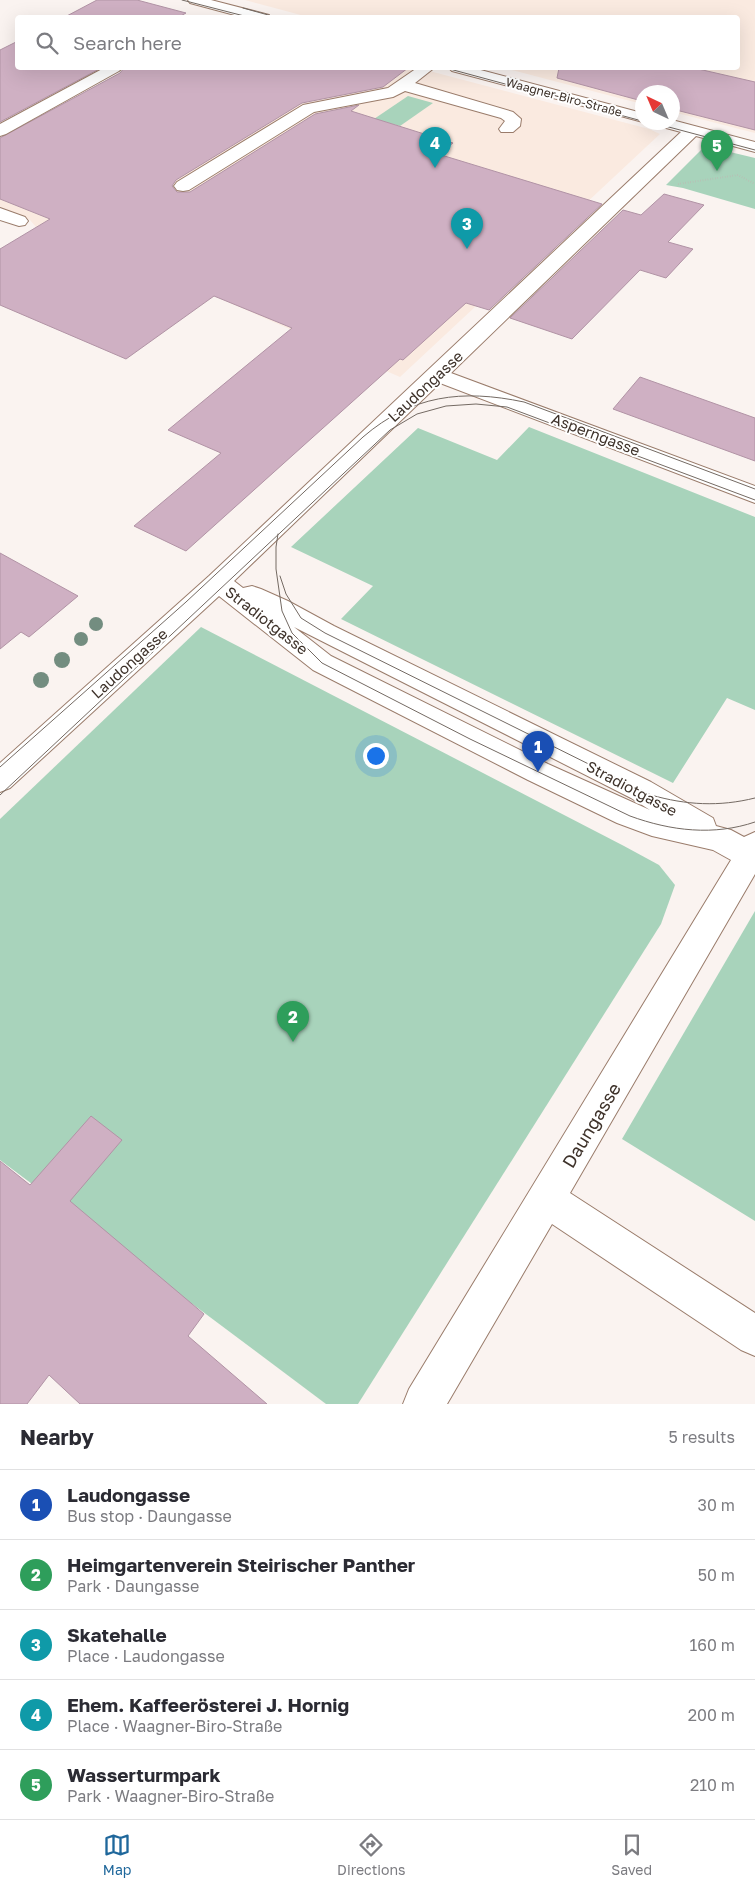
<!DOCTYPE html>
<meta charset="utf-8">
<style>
body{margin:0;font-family:"Golos Text",sans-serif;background:#f2f2f3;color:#2b2b33}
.compass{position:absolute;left:635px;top:85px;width:45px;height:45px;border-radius:50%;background:#fff;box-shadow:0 5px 20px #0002;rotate:316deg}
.you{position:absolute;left:375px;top:755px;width:18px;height:18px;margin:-12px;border:4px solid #fff;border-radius:50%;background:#1a73e8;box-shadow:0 0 0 8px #1a73e833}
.badge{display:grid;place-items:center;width:32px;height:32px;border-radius:50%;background:#1f679b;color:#fff;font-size:16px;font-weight:700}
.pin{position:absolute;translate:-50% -41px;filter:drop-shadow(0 1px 2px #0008)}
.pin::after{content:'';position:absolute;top:26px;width:18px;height:15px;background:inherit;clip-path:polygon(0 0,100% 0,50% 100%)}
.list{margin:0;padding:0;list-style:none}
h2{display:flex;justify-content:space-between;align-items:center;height:65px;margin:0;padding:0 20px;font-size:21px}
h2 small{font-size:16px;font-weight:400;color:#7c7c81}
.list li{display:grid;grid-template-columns:32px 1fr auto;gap:15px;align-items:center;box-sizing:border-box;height:70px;padding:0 20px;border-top:1px solid #e1e1e2}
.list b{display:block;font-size:19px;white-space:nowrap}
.list p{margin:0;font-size:16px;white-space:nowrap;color:#7c7c81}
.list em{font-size:16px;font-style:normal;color:#7c7c81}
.icon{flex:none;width:28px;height:28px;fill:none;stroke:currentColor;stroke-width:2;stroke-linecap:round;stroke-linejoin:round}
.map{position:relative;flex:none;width:755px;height:1404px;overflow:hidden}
.search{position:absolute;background:#fff;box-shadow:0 5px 20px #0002;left:15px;right:15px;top:15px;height:55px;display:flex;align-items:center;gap:12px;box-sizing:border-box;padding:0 18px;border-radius:5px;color:#7c7c81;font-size:19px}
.sheet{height:415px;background:#fff}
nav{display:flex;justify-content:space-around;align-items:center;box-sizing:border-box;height:70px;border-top:1px solid #e1e1e2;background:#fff;font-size:14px;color:#7c7c81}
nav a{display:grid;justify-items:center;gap:2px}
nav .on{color:#1f679b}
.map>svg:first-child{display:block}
</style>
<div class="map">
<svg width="755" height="1404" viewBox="0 0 755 1404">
<rect width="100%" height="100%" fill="#faf3f0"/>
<g fill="#faeae0">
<polygon points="245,0 755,0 755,133 673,112 672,92 642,92 642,104 504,68 738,68 738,18 312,18"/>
<polygon points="133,68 418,68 649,129 660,134 400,377 214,296 36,227 30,220 0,208 0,143"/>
</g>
<g fill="#a8d3bb">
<polygon points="408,96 433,103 400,126 374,119"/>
<polygon points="705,146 755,158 755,209 683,188 666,185"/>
<polygon points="529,427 755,517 755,710 727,698 673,783 341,619 373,586 291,547 418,428 497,460"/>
<polygon points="201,627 624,846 659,865 675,885 661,924 358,1404 326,1404 0,1160 0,819"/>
<polygon points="755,911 755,1221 622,1139"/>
</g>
<g fill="#cfb0c3" stroke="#b193a5">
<polygon points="97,0 137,0 186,13 177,18 63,18"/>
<polygon points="18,41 18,68 101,68 0,122 0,50"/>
<polygon points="124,68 408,68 383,87 302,103 176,180 172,186 177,192 190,192 315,114 359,105 351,111 453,143 438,154 602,204 489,310 466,303 403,360 400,359 186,551 134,526 221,453 168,430 292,328 214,296 126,359 0,305 0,249 50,219 0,199 0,138 120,73"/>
<polygon points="559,68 694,68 755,82 755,130 672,109 672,92 642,92 642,101 557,78"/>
<polygon points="664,194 704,205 668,242 693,249 666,278 640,270 572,339 510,318 623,210 641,215"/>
<polygon points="640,377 755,418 755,461 613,409"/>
<polygon points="0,553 78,596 29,637 21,632 0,649"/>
<polygon points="91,1116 122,1140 70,1201 204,1314 188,1336 267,1404 80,1404 49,1375 27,1404 0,1404 0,1161 30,1185"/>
</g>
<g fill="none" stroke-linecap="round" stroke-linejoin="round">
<defs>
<g id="minor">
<polygon points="188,0 211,0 269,15 271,18 246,18 190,3"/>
<polygon points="104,68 122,68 119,71 6,134 0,136 0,124"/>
<polygon points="417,68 434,68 415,83 513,112 521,119 520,126 513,132 501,132 499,129 505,121 501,118 405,91 393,97 314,112 189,190 183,191 177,190 174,186 177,182 303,105 388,88"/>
<polygon points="449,68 473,68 642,113 643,122 452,71"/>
<path d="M 672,120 L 755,142 L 755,152 L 696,136 L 451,373 L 755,486 L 755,503 L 440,383 L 234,581 L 243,588 L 252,586 L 261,589 L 288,601 L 334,626 L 651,782 L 713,818 L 716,826 L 731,830 L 744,837 L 755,832 L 755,874 L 570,1193 L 755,1313 L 755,1356 L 741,1350 L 552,1224 L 447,1404 L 403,1404 L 409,1389 L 731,860 L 713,850 L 652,836 L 617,823 L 528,780 L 313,670 L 219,596 L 10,788 L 0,792 L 0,763 L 209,576 L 681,132 L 655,125 L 653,122 L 672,122 ZM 294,627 L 631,798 L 650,810 L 548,764 L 331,656 Z"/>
<polygon points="0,208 25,217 28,221 25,225 19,226 0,220"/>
</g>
</defs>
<use href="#minor" stroke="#9a7c6b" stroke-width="2"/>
<polyline stroke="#bfb6b2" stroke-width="2" stroke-dasharray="0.5 2" stroke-linecap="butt" points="678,184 738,175 755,184"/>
<use href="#minor" fill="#fff" fill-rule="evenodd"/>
<g stroke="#746a63" stroke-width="1">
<polyline points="182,0 252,18"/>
<polyline points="243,8 279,18"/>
<polyline points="446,68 642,121"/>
<polyline points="650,122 755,150"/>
<path d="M 278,534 L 276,547 L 276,569 L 282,611 L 292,633 L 322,663 L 470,739 L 630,816 C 671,831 714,836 755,822"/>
<path d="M 280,576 L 286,594 L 301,618 L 325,633 L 651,795 C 686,805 719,807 755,798"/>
<path d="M 0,767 L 186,602 L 363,437 C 412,395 462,389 524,402 L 755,489"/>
<polyline points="0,795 390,430 417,414 446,406 476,404 507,407 755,500"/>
</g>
</g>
<g fill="#738d80">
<circle cx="96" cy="624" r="7"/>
<circle cx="81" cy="639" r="7"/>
<circle cx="62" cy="660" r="8"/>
<circle cx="41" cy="680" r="8"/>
</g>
<g text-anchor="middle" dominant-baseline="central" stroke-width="4" stroke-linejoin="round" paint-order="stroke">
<g font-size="12" fill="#3e322a" stroke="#fff">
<text transform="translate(564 97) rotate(15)">Waagner-Biro-Straße</text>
</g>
<g font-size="15" fill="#3e322a" stroke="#fff">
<text transform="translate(425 386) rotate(-43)">Laudongasse</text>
<text transform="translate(596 434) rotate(21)">Asperngasse</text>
<text transform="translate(267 620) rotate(38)">Stradiotgasse</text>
<text transform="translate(129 663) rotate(-42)">Laudongasse</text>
<text transform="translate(632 788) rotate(28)">Stradiotgasse</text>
</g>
<g font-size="18" fill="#3e322a" stroke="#fff">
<text transform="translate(591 1125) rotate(-59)">Daungasse</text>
</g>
</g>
</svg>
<svg class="compass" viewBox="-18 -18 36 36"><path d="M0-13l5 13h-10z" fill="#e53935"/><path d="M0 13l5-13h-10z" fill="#7c7c81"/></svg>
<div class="you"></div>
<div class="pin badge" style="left:538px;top:772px;background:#1a4fb4">1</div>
<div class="pin badge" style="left:293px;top:1042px;background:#2e9e5b">2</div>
<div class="pin badge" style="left:467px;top:249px;background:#0f9aa8">3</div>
<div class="pin badge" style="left:435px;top:168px;background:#0f9aa8">4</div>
<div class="pin badge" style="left:717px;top:171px;background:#2e9e5b">5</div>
<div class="search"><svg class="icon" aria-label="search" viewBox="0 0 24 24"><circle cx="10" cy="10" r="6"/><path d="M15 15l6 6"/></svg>Search here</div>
</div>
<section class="sheet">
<h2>Nearby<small>5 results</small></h2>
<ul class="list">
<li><span class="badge" style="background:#1a4fb4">1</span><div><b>Laudongasse</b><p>Bus stop · Daungasse</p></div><em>30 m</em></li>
<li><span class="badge" style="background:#2e9e5b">2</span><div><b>Heimgartenverein Steirischer Panther</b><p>Park · Daungasse</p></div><em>50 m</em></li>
<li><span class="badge" style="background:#0f9aa8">3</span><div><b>Skatehalle</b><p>Place · Laudongasse</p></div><em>160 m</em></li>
<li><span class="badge" style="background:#0f9aa8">4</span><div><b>Ehem. Kaffeerösterei J. Hornig</b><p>Place · Waagner-Biro-Straße</p></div><em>200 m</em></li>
<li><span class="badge" style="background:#2e9e5b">5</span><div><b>Wasserturmpark</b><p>Park · Waagner-Biro-Straße</p></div><em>210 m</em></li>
</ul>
</section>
<nav>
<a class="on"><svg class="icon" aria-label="map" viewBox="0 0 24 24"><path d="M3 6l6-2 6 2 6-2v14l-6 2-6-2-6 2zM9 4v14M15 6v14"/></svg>Map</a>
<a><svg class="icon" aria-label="directions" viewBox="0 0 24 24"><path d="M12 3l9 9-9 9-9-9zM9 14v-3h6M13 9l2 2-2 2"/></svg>Directions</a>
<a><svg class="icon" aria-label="saved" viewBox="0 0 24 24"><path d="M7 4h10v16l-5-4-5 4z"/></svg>Saved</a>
</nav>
